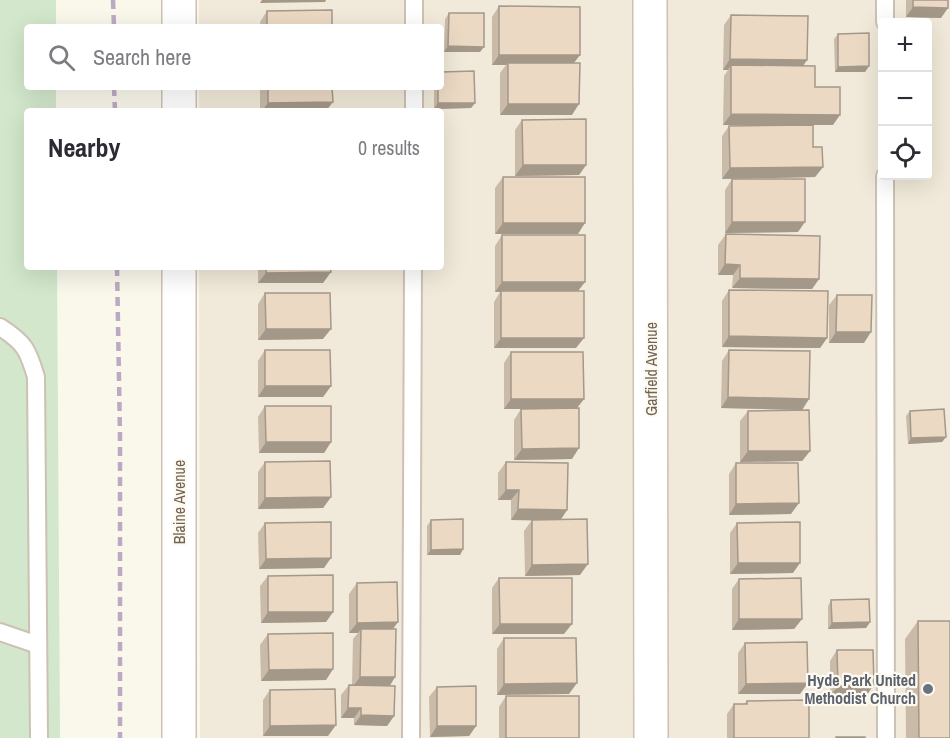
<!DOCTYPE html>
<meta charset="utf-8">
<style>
body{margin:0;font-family:"Archivo Narrow",sans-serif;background:#f7f7f7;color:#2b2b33}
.controls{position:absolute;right:18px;top:18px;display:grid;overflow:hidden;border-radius:6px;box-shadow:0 6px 24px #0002}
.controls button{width:54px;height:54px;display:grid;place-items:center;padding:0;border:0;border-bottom:2px solid #e1e1e2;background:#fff;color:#2b2b33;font:30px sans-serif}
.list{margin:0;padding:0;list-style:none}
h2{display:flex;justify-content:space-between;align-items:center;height:78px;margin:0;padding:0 24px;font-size:26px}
h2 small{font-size:20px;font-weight:400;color:#7c7c81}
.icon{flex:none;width:33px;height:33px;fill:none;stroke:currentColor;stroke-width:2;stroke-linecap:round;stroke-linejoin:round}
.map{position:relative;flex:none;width:950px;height:738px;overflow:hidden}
.search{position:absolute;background:#fff;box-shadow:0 6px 24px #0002;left:24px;top:24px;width:420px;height:66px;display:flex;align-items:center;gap:15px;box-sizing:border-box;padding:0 21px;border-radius:6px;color:#7c7c81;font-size:22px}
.panel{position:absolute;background:#fff;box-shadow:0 6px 24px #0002;left:24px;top:108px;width:420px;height:162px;border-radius:6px}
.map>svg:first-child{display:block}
</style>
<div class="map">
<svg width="950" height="738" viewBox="0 0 950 738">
<rect width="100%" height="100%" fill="#faf7eb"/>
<path fill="#f1eada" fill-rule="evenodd" d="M 199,0 L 950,0 L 950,738 L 200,738 L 199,267 L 441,267 L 441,111 L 199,111 L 199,87 L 441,87 L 441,27 L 199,27 ZM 882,22 L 928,22 L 928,176 L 882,176 Z"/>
<polygon fill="#d2e7cb" points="0,0 56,0 56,27 27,27 27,87 56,87 56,111 27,111 27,267 57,267 60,738 0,738"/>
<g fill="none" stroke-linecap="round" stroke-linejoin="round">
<defs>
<g id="lane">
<polyline points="885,0 885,22"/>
<polyline points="414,27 414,0"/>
<polyline points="414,111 414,87"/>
<polyline points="885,176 886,738"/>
<path d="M 0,327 C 25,343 28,350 36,377 L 39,738"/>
<polyline points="0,632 38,645"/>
<polyline points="411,738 413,267"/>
</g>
<g id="street">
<polyline points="179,0 179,27"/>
<polyline points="650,0 651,738"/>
<polyline points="179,87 179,111"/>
<polyline points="179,267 179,738"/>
</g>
</defs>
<use href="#lane" stroke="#ccc1b2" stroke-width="20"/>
<use href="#street" stroke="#ccc1b2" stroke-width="36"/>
<use href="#lane" stroke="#fff" stroke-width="16"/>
<use href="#street" stroke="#fff" stroke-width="33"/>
<g stroke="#bcaac4" stroke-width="4.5" stroke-dasharray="9 6" stroke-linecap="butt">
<polyline points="113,0 114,27"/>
<polyline points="114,87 115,111"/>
<polyline points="117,267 120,436 120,738"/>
</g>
</g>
<g fill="#cabba9">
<polygon points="906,0 948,0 941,18 906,17"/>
<polygon points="499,6 580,55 574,63 572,115 500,115 500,73 506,65 492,65 492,17"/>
<polygon points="267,11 332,27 260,27 260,22"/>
<polygon points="449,13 480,52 444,52 445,19"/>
<polygon points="731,15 803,66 815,87 833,125 813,125 813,147 823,167 815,177 722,179 722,136 729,126 778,125 723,125 724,76 728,70 723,70 724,25"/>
<polygon points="838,34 869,66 865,72 835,72 834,39"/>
<polygon points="260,87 332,87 326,111 260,111"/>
<polygon points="434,87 441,87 475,103 471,108 434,109"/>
<polygon points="522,120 586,165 579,175 515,176 515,130"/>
<polygon points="503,177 578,234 495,234 495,188"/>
<polygon points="732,179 798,232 725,233 725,190"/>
<polygon points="726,234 819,279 812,289 732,288 733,275 718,275 718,245"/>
<polygon points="502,235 585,282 578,291 576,348 494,348 494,302 500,292 495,292 495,246"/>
<polygon points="258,267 330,267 323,283 258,283"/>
<polygon points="729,290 827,338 820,348 722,347 722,301"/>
<polygon points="265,293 323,339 258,340 258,304"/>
<polygon points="837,295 864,343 829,343 829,305"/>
<polygon points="265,350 331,386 323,397 258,397 258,361"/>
<polygon points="729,350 809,399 802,410 721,408 722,361"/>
<polygon points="511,352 584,399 577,408 572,459 514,460 514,420 521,409 504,409 504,363"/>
<polygon points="265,406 331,442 324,453 259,453 258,417"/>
<polygon points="748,411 810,451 802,461 740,462 740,421"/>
<polygon points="910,411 946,437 942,442 908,444 906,416"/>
<polygon points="265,462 331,497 323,508 258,509 258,472"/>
<polygon points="506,462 560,520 580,575 525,576 524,531 532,520 536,520 511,520 511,500 498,500 498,473"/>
<polygon points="736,463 791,514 729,515 729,474"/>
<polygon points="431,520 463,549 460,555 427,555 427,526"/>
<polygon points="265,523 324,568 259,569 258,533"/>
<polygon points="737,523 793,573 730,574 730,533"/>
<polygon points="268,576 333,612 326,622 261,623 260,586"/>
<polygon points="499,578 564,634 492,634 492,588"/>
<polygon points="739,579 802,619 794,629 732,630 732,589"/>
<polygon points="357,583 393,629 395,677 390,686 394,716 387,726 354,725 354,718 341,718 341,695 349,685 352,685 353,639 358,633 349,633 349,594"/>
<polygon points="831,600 870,622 866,628 828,629 828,606"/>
<polygon points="918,621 950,738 906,738 905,639"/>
<polygon points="268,634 333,669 326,680 261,681 260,645"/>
<polygon points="504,638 569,694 497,695 497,649"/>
<polygon points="745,643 800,694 738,694 738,653"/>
<polygon points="837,650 866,696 830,696 830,661"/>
<polygon points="437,687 476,726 469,736 430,737 429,697"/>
<polygon points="270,690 328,736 263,736 263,700"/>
<polygon points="506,696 579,738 499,738 499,707"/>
<polygon points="747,701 809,738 727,738 727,714 734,704 744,704"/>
</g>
<g fill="#a49889">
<polygon points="262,0 326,0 325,2 260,3"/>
<polygon points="913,7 948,8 941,18 906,17"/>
<polygon points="448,46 484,47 480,52 444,52"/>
<polygon points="499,55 580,55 572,65 508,63 506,65 492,65"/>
<polygon points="730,59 807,60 800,71 731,65 728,70 723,70"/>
<polygon points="869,66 865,72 835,72 838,67"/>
<polygon points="333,102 326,111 262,111 268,103"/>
<polygon points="438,103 475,103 471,108 434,109"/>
<polygon points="508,104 579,104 572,115 500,115"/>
<polygon points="731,114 840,115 833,125 723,125"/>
<polygon points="523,165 586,165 579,175 515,176"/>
<polygon points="823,167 815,177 722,179 730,168"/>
<polygon points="732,222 805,222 798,232 725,233"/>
<polygon points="503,223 585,223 578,234 495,234"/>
<polygon points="725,264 740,265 733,275 718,275"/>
<polygon points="331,272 323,283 258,283 266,273"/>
<polygon points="740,278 819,279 812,289 732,288"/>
<polygon points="502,282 585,282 577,292 495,292"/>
<polygon points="266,329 331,329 323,339 258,340"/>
<polygon points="836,332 871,332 864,343 829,343"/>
<polygon points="729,336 827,338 820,348 722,347"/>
<polygon points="501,338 584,338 576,348 494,348"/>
<polygon points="265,386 331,386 323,397 258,397"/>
<polygon points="728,397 809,399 802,410 721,408"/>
<polygon points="511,399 584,399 576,409 504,409"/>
<polygon points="946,437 942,442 908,444 911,438"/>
<polygon points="266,442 331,442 324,453 259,453"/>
<polygon points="579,448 572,459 514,460 522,449"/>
<polygon points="748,451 810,451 802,461 740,462"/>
<polygon points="506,490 519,490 511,500 498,500"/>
<polygon points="331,497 323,508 258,509 265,498"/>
<polygon points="799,503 791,514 729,515 736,504"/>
<polygon points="518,509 567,510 560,521 511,520"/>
<polygon points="463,549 460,555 427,555 431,550"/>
<polygon points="331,558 324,568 259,569 266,559"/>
<polygon points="738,563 800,563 793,573 730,574"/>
<polygon points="588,564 580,575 525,576 532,565"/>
<polygon points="268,612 333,612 326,622 261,623"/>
<polygon points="739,619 802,619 794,629 732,630"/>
<polygon points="398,622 390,633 361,629 358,633 349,633 357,623"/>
<polygon points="870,622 866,628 828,629 832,623"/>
<polygon points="500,624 572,624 564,634 492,634"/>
<polygon points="333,669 326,680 261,681 269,670"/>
<polygon points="360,677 395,677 388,688 352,688"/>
<polygon points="577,683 569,694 497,695 504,684"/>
<polygon points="808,683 800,694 738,694 746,684"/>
<polygon points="874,685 866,696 830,696 838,686"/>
<polygon points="348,708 361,708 354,718 341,718"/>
<polygon points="361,715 394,716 387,726 354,725"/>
<polygon points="336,725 328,736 263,736 270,726"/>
<polygon points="437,726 476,726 469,736 430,737"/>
</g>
<g fill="#ebd9c4" stroke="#a49889" stroke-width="1.5">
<polygon points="913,0 948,0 948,8 913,7"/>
<polygon points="499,6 580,7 580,55 499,55"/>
<polygon points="332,10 332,27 267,27 267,11"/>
<polygon points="449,13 484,13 484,47 448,46"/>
<polygon points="731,15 808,16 807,60 730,59"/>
<polygon points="869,33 869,66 838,67 838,34"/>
<polygon points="508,63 580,63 579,104 508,104"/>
<polygon points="731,65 815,66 815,87 840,87 840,115 731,114"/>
<polygon points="474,71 475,103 438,103 438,87 441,87 441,72"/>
<polygon points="268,87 332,87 333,102 268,103"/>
<polygon points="586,119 586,165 523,165 522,120"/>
<polygon points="813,125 813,147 822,147 823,167 730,168 729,126"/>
<rect x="503" y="177" width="82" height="46"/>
<rect x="732" y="179" width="73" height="43"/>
<polygon points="726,234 820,236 819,279 740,278 740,265 725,264"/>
<rect x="502" y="235" width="83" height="47"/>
<polygon points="266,267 330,267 331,272 266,273"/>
<polygon points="729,290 828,291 827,338 729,336"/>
<rect x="501" y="291" width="83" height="47"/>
<polygon points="265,293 330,293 331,329 266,329"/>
<polygon points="837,295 872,295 871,332 836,332"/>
<polygon points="265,350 330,350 331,386 265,386"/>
<polygon points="729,350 810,351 809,399 728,397"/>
<polygon points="511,352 583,352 584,399 511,399"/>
<polygon points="265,406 331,406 331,442 266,442"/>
<polygon points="579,408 579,448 522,449 521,409"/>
<polygon points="944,409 946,437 911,438 910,411"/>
<polygon points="809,410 810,451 748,451 748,411"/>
<polygon points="330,461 331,497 265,498 265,462"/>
<polygon points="506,462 568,463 567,510 518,509 519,490 506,490"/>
<polygon points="736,463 798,463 799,503 736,504"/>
<polygon points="463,519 463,549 431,550 431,520"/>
<polygon points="587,519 588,564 532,565 532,520"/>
<polygon points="331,522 331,558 266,559 265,523"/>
<polygon points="800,522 800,563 738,563 737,523"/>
<polygon points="333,575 333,612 268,612 268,576"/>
<polygon points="499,578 572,578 572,624 500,624"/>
<polygon points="801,578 802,619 739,619 739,579"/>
<polygon points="397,582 398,622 357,623 357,583"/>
<polygon points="869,599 870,622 832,623 831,600"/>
<polygon points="918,621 950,621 950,738 919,738"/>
<polygon points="361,629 396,629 395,677 360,677"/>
<polygon points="333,633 333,669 269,670 268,634"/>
<polygon points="504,638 576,638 577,683 504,684"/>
<polygon points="807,642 808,683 746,684 745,643"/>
<polygon points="837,650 873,650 874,685 838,686"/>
<polygon points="349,685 395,686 394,716 361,715 361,708 348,708"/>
<polygon points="476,686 476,726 437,726 437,687"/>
<polygon points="335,689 336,725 270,726 270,690"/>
<rect x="506" y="696" width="73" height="42"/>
<polygon points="809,700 809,738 734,738 734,704 747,704 747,701"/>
<rect x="836" y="737" width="29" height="1"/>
</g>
<circle fill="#6b7280" stroke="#fdfaf2" stroke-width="2" cx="928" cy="689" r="6"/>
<g text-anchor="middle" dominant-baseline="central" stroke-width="4.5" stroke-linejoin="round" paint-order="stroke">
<g font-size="16" fill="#736251" stroke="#fdfaf2">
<text transform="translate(651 369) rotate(-90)">Garfield Avenue</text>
<text transform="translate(179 502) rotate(-90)">Blaine Avenue</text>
</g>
<g font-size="16" font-weight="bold" fill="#5b616d" stroke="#fdfaf2" text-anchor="end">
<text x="916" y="680">Hyde Park United<tspan x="916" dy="18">Methodist Church</tspan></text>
</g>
</g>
</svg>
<div class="controls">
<button>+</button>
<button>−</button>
<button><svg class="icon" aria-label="locate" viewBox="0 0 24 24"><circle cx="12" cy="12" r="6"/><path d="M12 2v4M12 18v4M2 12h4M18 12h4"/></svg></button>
</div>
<div class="search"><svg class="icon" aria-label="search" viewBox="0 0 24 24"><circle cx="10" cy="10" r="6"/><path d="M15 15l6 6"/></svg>Search here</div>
<section class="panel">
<h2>Nearby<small>0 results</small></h2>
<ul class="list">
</ul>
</section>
</div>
